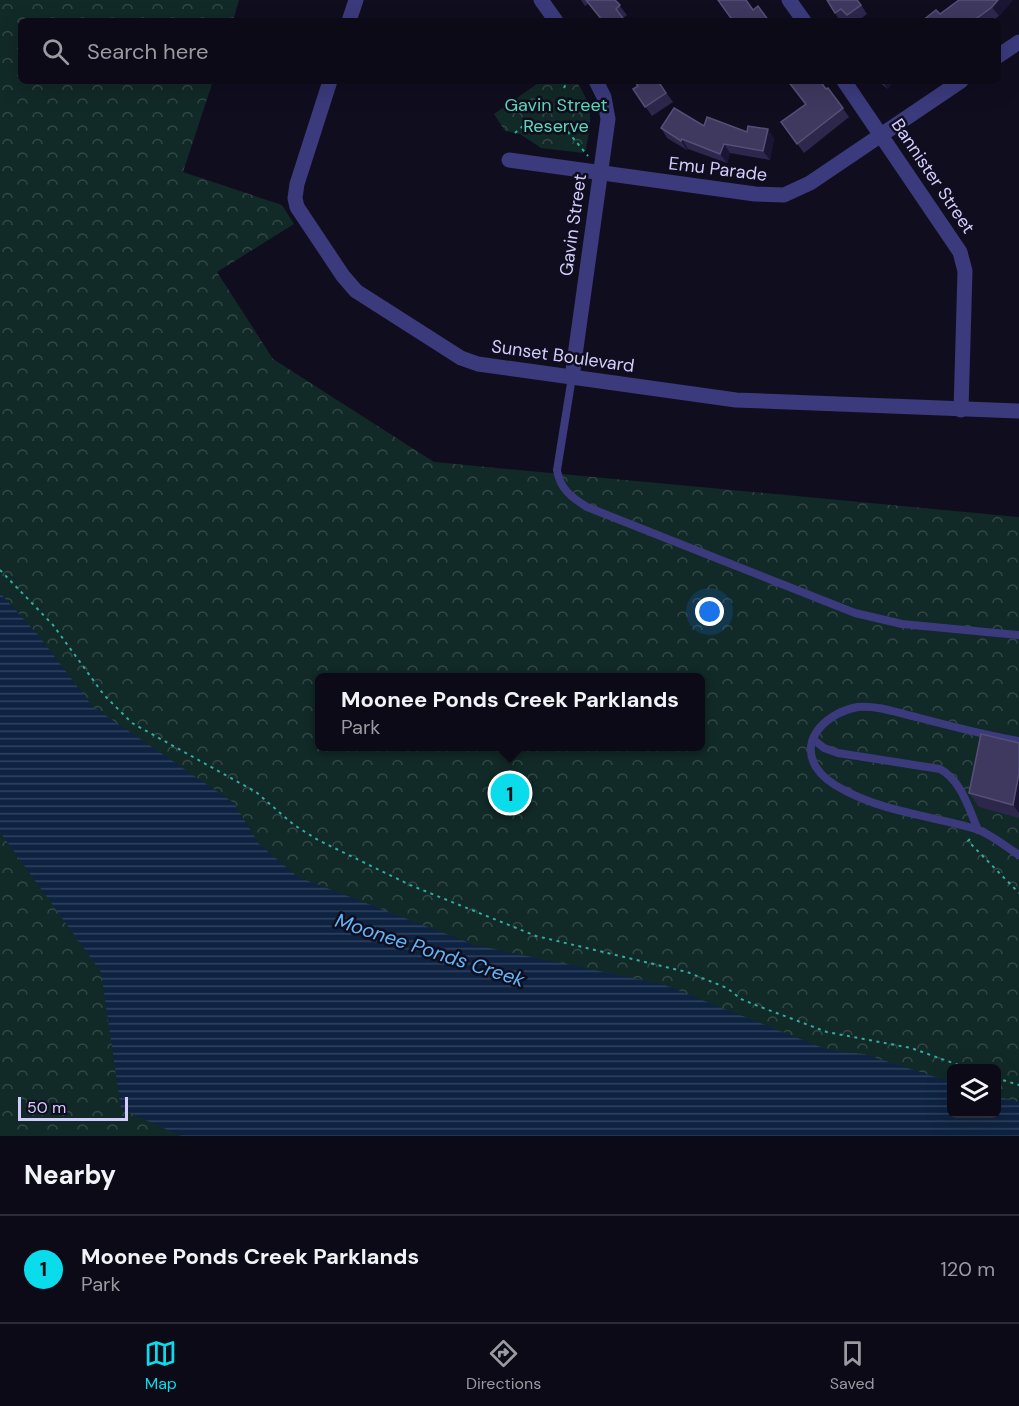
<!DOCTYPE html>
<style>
body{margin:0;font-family:"DM Sans",sans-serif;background:#1a1824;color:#f1f3f6}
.controls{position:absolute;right:18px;bottom:18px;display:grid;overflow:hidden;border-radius:9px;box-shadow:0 6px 24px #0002}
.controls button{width:54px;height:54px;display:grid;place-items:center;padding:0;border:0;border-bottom:2px solid #2c2b36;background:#0c0a17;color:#f1f3f6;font:30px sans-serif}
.scale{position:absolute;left:18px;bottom:15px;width:110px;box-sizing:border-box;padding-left:6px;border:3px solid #d2cdfd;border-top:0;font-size:16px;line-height:21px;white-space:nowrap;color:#d2cdfd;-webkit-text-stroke:4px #100d1f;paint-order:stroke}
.you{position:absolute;left:710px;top:612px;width:21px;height:21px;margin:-15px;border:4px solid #fff;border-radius:50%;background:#1a73e8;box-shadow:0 0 0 9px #1a73e833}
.badge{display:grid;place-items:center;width:39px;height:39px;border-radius:50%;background:#0adcec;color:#111;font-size:20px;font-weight:700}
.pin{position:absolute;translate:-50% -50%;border:3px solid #fff;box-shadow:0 2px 6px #0006}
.popup{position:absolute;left:315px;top:673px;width:390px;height:78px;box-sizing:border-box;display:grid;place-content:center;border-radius:9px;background:#0c0a17;filter:drop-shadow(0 2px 4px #0005);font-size:20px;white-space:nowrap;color:#9a9aa1}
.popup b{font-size:22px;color:#f1f3f6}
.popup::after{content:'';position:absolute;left:50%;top:100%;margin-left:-12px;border:12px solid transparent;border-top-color:#0c0a17}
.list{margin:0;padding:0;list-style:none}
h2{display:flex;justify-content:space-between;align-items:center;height:78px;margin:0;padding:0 24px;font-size:26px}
h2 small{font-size:20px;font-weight:400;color:#9a9aa1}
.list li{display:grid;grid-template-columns:39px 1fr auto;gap:18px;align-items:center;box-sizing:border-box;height:108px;padding:0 24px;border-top:2px solid #2c2b36}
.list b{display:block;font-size:22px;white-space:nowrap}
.list p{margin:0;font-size:20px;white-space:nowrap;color:#9a9aa1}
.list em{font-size:20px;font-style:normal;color:#9a9aa1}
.icon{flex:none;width:33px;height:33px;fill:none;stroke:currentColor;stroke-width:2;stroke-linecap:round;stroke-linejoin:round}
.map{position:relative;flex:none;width:1019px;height:1136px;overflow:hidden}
.search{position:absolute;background:#0c0a17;box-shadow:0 6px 24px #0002;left:18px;right:18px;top:18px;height:66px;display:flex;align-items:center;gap:15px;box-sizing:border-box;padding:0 21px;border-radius:9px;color:#9a9aa1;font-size:22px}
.sheet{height:186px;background:#0c0a17}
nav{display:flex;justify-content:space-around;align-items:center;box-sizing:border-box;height:84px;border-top:2px solid #2c2b36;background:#0c0a17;font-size:16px;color:#9a9aa1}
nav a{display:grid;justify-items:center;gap:3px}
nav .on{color:#0adcec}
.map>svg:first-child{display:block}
</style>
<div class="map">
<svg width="1019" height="1136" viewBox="0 0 1019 1136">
<defs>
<pattern id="forest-crowns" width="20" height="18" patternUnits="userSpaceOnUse" patternTransform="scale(1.5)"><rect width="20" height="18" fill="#112927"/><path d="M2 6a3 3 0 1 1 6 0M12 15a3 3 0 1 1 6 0" fill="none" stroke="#334747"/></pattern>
<pattern id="water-rules" width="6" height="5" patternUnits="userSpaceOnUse" patternTransform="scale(1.5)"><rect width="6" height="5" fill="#0e2342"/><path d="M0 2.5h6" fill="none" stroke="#30425e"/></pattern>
</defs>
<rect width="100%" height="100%" fill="#100d1f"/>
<g fill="url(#forest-crowns)" fill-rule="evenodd">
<path d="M 0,0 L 239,0 L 233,21 L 21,21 L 21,81 L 213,81 L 183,172 L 282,205 L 294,224 L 217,272 L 273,359 L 434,462 L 1019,517 L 1019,1136 L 0,1136 ZM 320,678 L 700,678 L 700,746 L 320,746 ZM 952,1068 L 996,1068 L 996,1114 L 952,1114 Z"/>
<path d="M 541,81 L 576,81 C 595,109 591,119 586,150 L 583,153 L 541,148 L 520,134 L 505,131 L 494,114 Z"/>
</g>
<polygon fill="url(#water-rules)" points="0,593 39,636 92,706 234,803 259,844 298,877 475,945 662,984 828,1050 864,1054 951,1082 952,1114 996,1114 997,1096 1019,1102 1019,1136 181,1136 121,1109 101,972 0,832"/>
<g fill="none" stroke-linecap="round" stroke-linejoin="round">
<g stroke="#32aca1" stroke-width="2" stroke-dasharray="3 4.5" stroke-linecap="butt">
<polyline points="564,88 567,81"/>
<polyline points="515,133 524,125 543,131 563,126 588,156"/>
<polyline points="0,570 53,625 104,695 132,723 256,792 294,825 318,840 410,885 536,936 687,972 727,988 741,999 758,1006 827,1032 911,1048 967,1068"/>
<polyline points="970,839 968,841 1019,893"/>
<polyline points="996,1078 1019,1085"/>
</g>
<g stroke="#3b3a7c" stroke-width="8">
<path d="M 572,377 L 557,470 C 560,489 571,497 587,507 L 855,613 L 902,624 L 1019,635"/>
<path d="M 813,739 L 824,748 L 838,753 L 940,769 C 961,780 969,809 978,830"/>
<path d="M 1019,741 C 985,735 950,726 916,717 C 898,713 877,705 858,707 C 831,711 798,737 816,767 C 822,777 834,785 844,790 C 884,812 933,816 976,829 C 991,834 1006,847 1019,855"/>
</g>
<g stroke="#3b3a7c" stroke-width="15">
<polyline points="541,0 556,21"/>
<polyline points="789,0 804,21"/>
<polyline points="349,21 356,0"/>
<polyline points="998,56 1019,42"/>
<polyline points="330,81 297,184 295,198 297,207 343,276 356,291 461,358 478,364 736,400 1019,411"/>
<polyline points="844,81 960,252 965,271 961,410"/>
<polyline points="509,160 755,194 784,195 810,183 961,81"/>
<polyline points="572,377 608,119 604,97 596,81"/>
</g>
</g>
<g fill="#2d274c">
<polygon points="581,0 615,0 627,15 623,18 625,21 602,21 588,4 585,6"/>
<polygon points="827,0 858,0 867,14 858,21 851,21 848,18 844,21 840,21"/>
<polygon points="1013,0 999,16 992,21 922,21 940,14"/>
<polygon points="658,81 673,102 652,116 633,89 638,86"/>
<polygon points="787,81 820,81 826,89 828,88 849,117 804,153 781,122 805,105"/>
<polygon points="877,81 893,81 888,89"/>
<polygon points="704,126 747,132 774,138 770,160 730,153 727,163 688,149 687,150 667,138 661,128"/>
<polygon points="1019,743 1019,818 979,807 969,793"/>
</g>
<g fill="#1a1532">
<polygon points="998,0 1013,0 999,16 992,7"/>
<polygon points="882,81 893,81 888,89"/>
<polygon points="768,129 774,138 770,160 763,151"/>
<polygon points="682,139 688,149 687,150 681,141"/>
<polygon points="724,144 730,153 727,163 720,154"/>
<polygon points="1019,773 1019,813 1013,805"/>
</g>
<g fill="#3f385f" stroke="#565078" stroke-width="1.5">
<polygon points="586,0 615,0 620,5 616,9 625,21 603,21"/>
<polygon points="718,0 746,0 753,10 758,6 769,21 733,21"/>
<polygon points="827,0 857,0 861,5 847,15 841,9 835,13"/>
<polygon points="959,0 998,0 992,7 973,21 922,21 936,10 940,14"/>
<polygon points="634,81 658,81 666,93 645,107 633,89 638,86"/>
<polygon points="788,81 820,81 826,89 828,88 843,108 797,144 781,122 806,104"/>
<polygon points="674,108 704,126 707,117 747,132 748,126 768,129 763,151 724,144 720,154 682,139 681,141 661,128"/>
<polygon points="981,734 1019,743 1019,773 1013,805 969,793"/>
</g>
<g text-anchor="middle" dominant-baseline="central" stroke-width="5" stroke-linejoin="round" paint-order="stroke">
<g font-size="18" fill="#5dd9b7" stroke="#100d1f">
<text x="556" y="105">Gavin Street<tspan x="556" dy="21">Reserve</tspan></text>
</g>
<g font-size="18" fill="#d2cdfd" stroke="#100d1f">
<text transform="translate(718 169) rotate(7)">Emu Parade</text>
<text transform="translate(933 176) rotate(56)">Bannister Street</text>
<text transform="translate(573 225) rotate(-82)">Gavin Street</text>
<text transform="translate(563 356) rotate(8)">Sunset Boulevard</text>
</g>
<g font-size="20" font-style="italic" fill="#60b6f8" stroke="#100d1f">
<text transform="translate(430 950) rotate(18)">Moonee Ponds Creek</text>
</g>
</g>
</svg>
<div class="controls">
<button><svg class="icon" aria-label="layers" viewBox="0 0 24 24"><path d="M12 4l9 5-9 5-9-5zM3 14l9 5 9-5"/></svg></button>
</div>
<div class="scale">50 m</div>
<div class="you"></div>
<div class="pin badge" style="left:510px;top:793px">1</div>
<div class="popup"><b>Moonee Ponds Creek Parklands</b>Park</div>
<div class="search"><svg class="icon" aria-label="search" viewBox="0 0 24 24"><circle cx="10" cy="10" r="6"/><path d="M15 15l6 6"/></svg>Search here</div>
</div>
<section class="sheet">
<h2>Nearby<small></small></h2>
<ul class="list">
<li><span class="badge">1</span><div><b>Moonee Ponds Creek Parklands</b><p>Park</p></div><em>120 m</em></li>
</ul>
</section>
<nav>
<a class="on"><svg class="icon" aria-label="map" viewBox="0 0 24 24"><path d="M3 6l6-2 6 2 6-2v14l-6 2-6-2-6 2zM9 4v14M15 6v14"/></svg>Map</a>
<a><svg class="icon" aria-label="directions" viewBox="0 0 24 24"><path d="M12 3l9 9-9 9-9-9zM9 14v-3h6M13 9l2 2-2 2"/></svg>Directions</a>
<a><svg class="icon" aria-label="saved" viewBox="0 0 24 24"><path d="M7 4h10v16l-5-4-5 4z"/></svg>Saved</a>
</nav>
